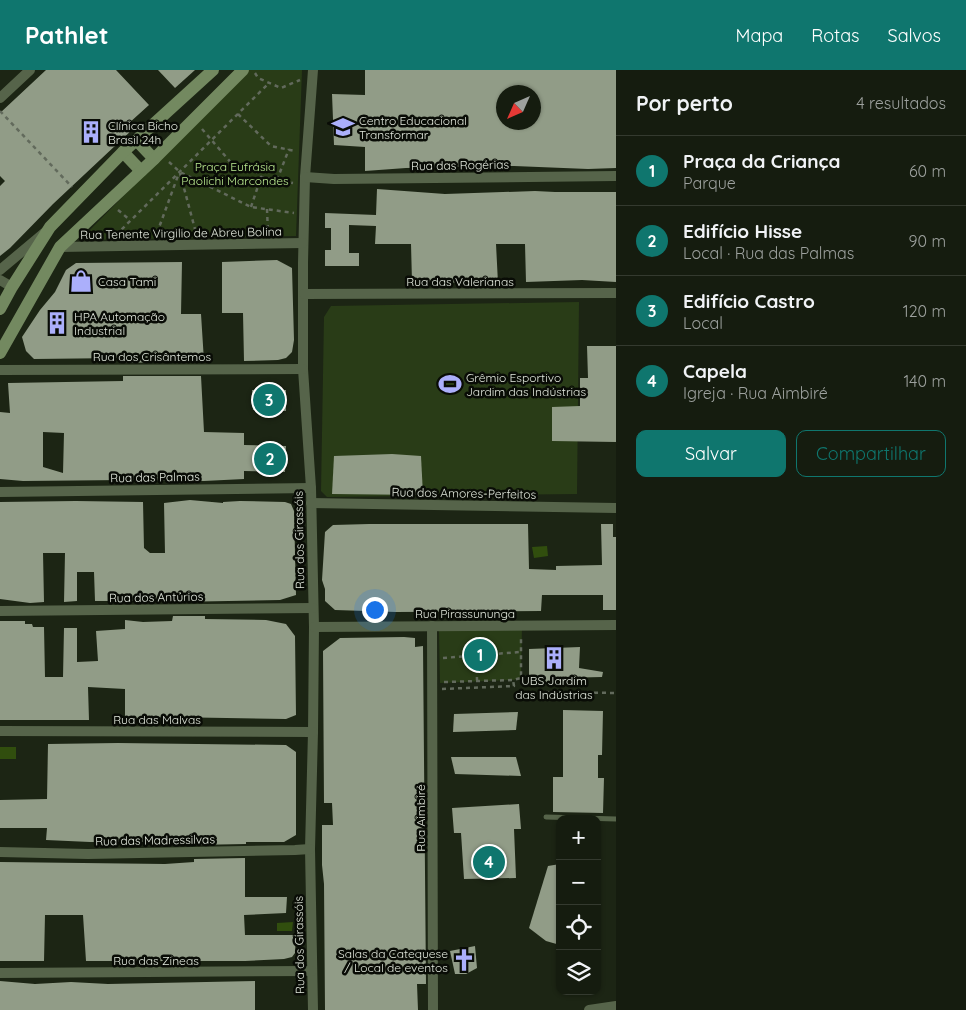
<!DOCTYPE html>
<html lang="pt">
<meta charset="utf-8">
<style>
body{margin:0;font-family:Quicksand,sans-serif;background:#1e2518;color:#f1f3f6}
.controls{position:absolute;right:15px;bottom:15px;display:grid;overflow:hidden;border-radius:10px;box-shadow:0 1px 4px #0004}
.controls button{width:45px;height:45px;display:grid;place-items:center;padding:0;border:0;border-bottom:1px solid #343a2f;background:#151c0f;color:#f1f3f6;font:25px sans-serif}
.compass{position:absolute;left:496px;top:15px;width:45px;height:45px;border-radius:50%;background:#151c0f;box-shadow:0 1px 4px #0004;rotate:225deg}
.you{position:absolute;left:374px;top:539px;width:18px;height:18px;margin:-12px;border:4px solid #fff;border-radius:50%;background:#1a73e8;box-shadow:0 0 0 8px #1a73e833}
.badge{display:grid;place-items:center;width:32px;height:32px;border-radius:50%;background:#0f766e;color:#fff;font-size:16px;font-weight:700}
.pin{position:absolute;translate:-50% -50%;border:2px solid #fff;box-shadow:0 1px 5px #0006}
.list{margin:0;padding:0;list-style:none}
h2{display:flex;justify-content:space-between;align-items:center;height:65px;margin:0;padding:0 20px;font-size:21px}
h2 small{font-size:16px;font-weight:400;color:#9da19e}
.list li{display:grid;grid-template-columns:32px 1fr auto;gap:15px;align-items:center;box-sizing:border-box;height:70px;padding:0 20px;border-top:1px solid #343a2f}
.list b{display:block;font-size:19px;white-space:nowrap}
.list p{margin:0;font-size:16px;white-space:nowrap;color:#9da19e}
.list em{font-size:16px;font-style:normal;color:#9da19e}
.actions{display:flex;gap:10px;padding:15px 20px}
.actions a{flex:1;padding:11px 0;border:1px solid #0f766e;border-radius:10px;text-align:center;font-size:18px;color:#0f766e}
.actions .main{background:#0f766e;color:#fff}
.icon{flex:none;width:28px;height:28px;fill:none;stroke:currentColor;stroke-width:2;stroke-linecap:round;stroke-linejoin:round}
.map{position:relative;flex:none;width:616px;height:940px;overflow:hidden}
header{display:flex;align-items:center;gap:30px;box-sizing:border-box;height:70px;padding:0 25px;background:#0f766e;color:#fff}
header strong{font-size:24px}
nav{display:flex;gap:28px;margin-inline-start:auto;font-size:18px}
main{display:flex}
aside{flex:1;background:#151c0f}
.map>svg:first-child{display:block}
</style>
<header>
<strong>Pathlet</strong>
<nav><a>Mapa</a><a>Rotas</a><a>Salvos</a></nav>
</header>
<main>
<div class="map">
<svg width="616" height="940" viewBox="0 0 616 940">
<rect width="100%" height="100%" fill="#1c2514"/>
<g fill="#293c17">
<polygon points="248,0 302,0 296,166 80,170"/>
<polygon points="579,232 577,424 327,427 321,421 324,247 331,236"/>
<polygon points="522,556 521,608 513,610 440,613 439,561"/>
</g>
<g fill="#314e0e">
<polygon points="547,476 548,486 534,488 532,477"/>
<rect x="0" y="677" width="16" height="12"/>
<polygon points="293,852 292,861 277,861 277,853"/>
</g>
<g fill="#919c87" fill-rule="evenodd">
<polygon points="46,0 116,0 149,35 128,54 133,59 53,134 10,178 0,186 0,116 5,111 0,106 0,43"/>
<polygon points="158,0 195,0 175,18"/>
<path d="M 365,0 L 616,0 L 616,98 L 588,99 L 514,96 L 406,98 L 365,101 L 365,77 L 334,75 L 332,24 L 365,25 ZM 504,22 L 534,22 L 534,52 L 504,52 Z"/>
<polygon points="377,119 445,124 535,121 555,122 616,122 616,212 582,210 526,212 525,174 496,174 498,213 412,212 411,174 375,174 376,156 349,155 349,183 359,183 359,196 325,196 325,180 331,180 331,158 325,158 325,143 376,145"/>
<polygon points="277,190 292,198 294,270 292,282 286,288 278,290 244,291 243,243 222,243 222,192"/>
<polygon points="182,192 181,244 201,244 204,291 121,293 121,288 34,289 26,281 22,267 40,240 55,222 66,200 76,193"/>
<polygon points="587,276 616,276 616,372 552,371 552,337 580,336 580,308 588,308"/>
<path d="M 123,306 L 201,306 L 204,362 L 244,363 L 244,375 L 286,376 L 285,402 L 244,401 L 244,409 L 204,411 L 124,410 L 23,411 L 0,409 L 0,342 L 10,343 L 8,313 L 123,311 ZM 43,362 L 64,363 L 63,403 L 43,397 Z"/>
<polygon points="252,320 286,320 286,341 253,340"/>
<polygon points="392,384 421,386 423,425 332,424 334,386"/>
<polygon points="190,430 223,433 223,432 240,431 285,432 291,434 294,441 296,525 280,530 173,532 173,531 95,531 94,502 77,502 77,531 64,532 65,483 43,483 44,532 30,533 0,529 0,432 76,431 143,432 144,478 150,483 165,483 164,433"/>
<polygon points="369,454 528,454 529,499 556,500 556,496 602,495 601,454 613,454 613,467 616,467 616,540 603,540 603,525 542,525 541,541 396,542 335,540 325,531 325,519 322,510 325,462 333,455"/>
<polygon points="173,546 205,546 205,549 266,550 286,554 295,566 296,645 286,649 167,647 125,649 125,619 88,617 89,650 0,650 0,551 25,551 25,554 32,554 33,557 44,557 45,607 63,607 64,558 77,558 77,592 98,591 96,561 125,559 125,550 143,552 172,551"/>
<polygon points="404,567 415,568 415,577 423,576 426,914 417,914 418,940 325,940 324,814 322,795 322,755 333,755 332,733 324,733 323,581 340,568"/>
<polygon points="580,577 579,598 603,602 602,607 559,608 558,614 529,615 529,579"/>
<polygon points="563,640 603,641 602,685 598,685 598,708 604,708 603,743 553,742 553,707 563,707"/>
<polygon points="518,642 516,660 453,662 454,644"/>
<polygon points="118,673 286,675 296,682 296,765 284,772 246,772 246,774 194,775 194,772 90,772 46,770 47,758 0,758 0,730 47,729 48,674"/>
<polygon points="451,687 516,687 521,706 455,704"/>
<polygon points="519,734 521,759 514,759 516,808 464,809 461,763 454,763 452,738"/>
<polygon points="245,788 245,827 287,827 286,843 244,845 245,865 296,865 295,883 292,887 284,889 245,891 86,891 83,845 45,845 44,891 0,891 0,792 165,794 194,792 194,789"/>
<polygon points="560,794 560,875 546,871 529,858 548,796"/>
<polygon points="475,876 477,898 466,904 455,904 450,881"/>
<polygon points="0,911 35,914 71,912 108,914 255,911 255,940 0,940"/>
</g>
<g fill="none" stroke-linecap="round" stroke-linejoin="round">
<g stroke="#626a5c" stroke-width="2.5" stroke-dasharray="4 4" stroke-linecap="butt">
<polyline points="255,3 258,8 281,18 300,10"/>
<polyline points="0,41 72,117"/>
<polyline points="238,44 271,76 295,81"/>
<polyline points="202,59 233,95 249,94 261,107 293,113"/>
<polyline points="169,92 180,102 251,137 294,143"/>
<polyline points="180,103 196,163"/>
<polyline points="277,110 289,79"/>
<polyline points="251,137 261,107"/>
<polyline points="267,139 268,163"/>
<polyline points="118,140 130,150"/>
<polyline points="157,163 179,103"/>
<polyline points="116,165 269,13"/>
<polyline points="476,567 477,610"/>
<polyline points="443,588 520,582"/>
<polyline points="444,612 513,610 521,608 521,566"/>
<polyline points="442,619 514,616 513,610"/>
<polyline points="538,622 616,623"/>
</g>
<polyline stroke="#56644a" stroke-width="5" points="546,747 616,749"/>
<g stroke="#56644a" stroke-width="10">
<polyline points="313,0 305,107 303,193 303,299 311,418 314,557 313,662 310,779 313,940"/>
<polyline points="0,28 30,0"/>
<polyline points="305,107 334,109 616,106"/>
<polyline points="60,177 303,173"/>
<polyline points="0,200 44,163"/>
<polyline points="0,210 12,217"/>
<polyline points="304,224 616,223"/>
<polyline points="0,300 303,299"/>
<polyline points="0,422 311,418"/>
<polyline points="311,433 616,438"/>
<polyline points="0,541 313,538"/>
<polyline points="432,556 433,940"/>
<polyline points="314,557 616,555"/>
<polyline points="0,661 313,662"/>
<polyline points="0,782 88,784 295,780 310,779"/>
<polyline points="0,903 312,901"/>
<polyline points="589,940 616,936"/>
</g>
<g stroke="#738960" stroke-width="12">
<polyline points="137,71 154,89"/>
<polyline points="123,82 141,101"/>
<polyline points="0,239 12,217 50,157 123,82 213,0"/>
<polyline points="0,283 60,177 154,89 243,0"/>
</g>
</g>
<defs>
<symbol id="school-bare" viewBox="-9 -9 18 18"><path d="M0-5L7-2L0 1L-7-2ZM-4 1L0 2.5L4 1V4Q0 6-4 4Z" fill="#abaffb" stroke="#090c06" stroke-width="2.5" paint-order="stroke"/></symbol>
<symbol id="building-bare" viewBox="-9 -9 18 18"><path d="M-4-6H4V6H1V3H-1V6H-4ZM-2.5-4.3h1.7v1.8h-1.7ZM.8-4.3h1.7v1.8H.8ZM-2.5-1h1.7V.8h-1.7ZM.8-1h1.7V.8H.8Z" fill="#abaffb" stroke="#090c06" stroke-width="2.5" paint-order="stroke"/></symbol>
<symbol id="shop-bare" viewBox="-9 -9 18 18"><path d="M-5-2.5h2.3a2.7 3.5 0 0 1 5.4 0H5L5.5 6h-11ZM-1.5-2.5h3a1.5 2.3 0 0 0-3 0Z" fill="#abaffb" stroke="#090c06" stroke-width="2.5" paint-order="stroke"/></symbol>
<symbol id="stadium-bare" viewBox="-9 -9 18 18"><path d="M0-5a6.5 5 0 1 0 0 10a6.5 5 0 1 0 0-10ZM-3.5-1.8h7v3.6h-7Z" fill="#abaffb" stroke="#090c06" stroke-width="2.5" paint-order="stroke"/></symbol>
<symbol id="church-bare" viewBox="-9 -9 18 18"><path d="M-1.2-6h2.4v3.5h3.3v2.4h-3.3V6h-2.4V-.1h-3.3v-2.4h3.3Z" fill="#abaffb" stroke="#090c06" stroke-width="2.5" paint-order="stroke"/></symbol>
</defs>
<g fill-rule="evenodd">
<use href="#school-bare" x="327" y="41" width="32" height="32"/>
<use href="#building-bare" x="75" y="46" width="32" height="32"/>
<use href="#shop-bare" x="65" y="195" width="32" height="32"/>
<use href="#building-bare" x="41" y="237" width="32" height="32"/>
<use href="#stadium-bare" x="434" y="298" width="32" height="32"/>
<use href="#building-bare" x="538" y="572" width="32" height="32"/>
<use href="#church-bare" x="448" y="874" width="32" height="32"/>
</g>
<g text-anchor="middle" dominant-baseline="central" stroke-width="5" stroke-linejoin="round" paint-order="stroke">
<g font-size="12" fill="#e1e7dc" stroke="#090c06" text-anchor="start">
<text x="359" y="50">Centro Educacional<tspan x="359" dy="14">Transformar</tspan></text>
<text x="108" y="55">Clínica Bicho<tspan x="108" dy="14">Brasil 24h</tspan></text>
<text x="98" y="211">Casa Tami</text>
<text x="74" y="246">HPA Automação<tspan x="74" dy="14">Industrial</tspan></text>
<text x="466" y="307">Grêmio Esportivo<tspan x="466" dy="14">Jardim das Indústrias</tspan></text>
<text x="554" y="610" text-anchor="middle">UBS Jardim<tspan x="554" dy="14">das Indústrias</tspan></text>
<text x="448" y="883" text-anchor="end">Salas da Catequese<tspan x="448" dy="14">/ Local de eventos</tspan></text>
</g>
<g font-size="12" fill="#e1e7dc" stroke="#090c06">
<text transform="translate(460 95) rotate(-1)">Rua das Rogérias</text>
<text transform="translate(181 163) rotate(-1)">Rua Tenente Virgilio de Abreu Bolina</text>
<text x="460" y="211">Rua das Valerianas</text>
<text x="152" y="286">Rua dos Crisântemos</text>
<text transform="translate(155 407) rotate(-1)">Rua das Palmas</text>
<text transform="translate(464 423) rotate(1)">Rua dos Amores-Perfeitos</text>
<text transform="translate(299 470) rotate(-91)">Rua dos Girassóis</text>
<text transform="translate(156 527) rotate(-1)">Rua dos Antúrios</text>
<text x="465" y="543">Rua Pirassununga</text>
<text x="157" y="649">Rua das Malvas</text>
<text transform="translate(420 748) rotate(-90)">Rua Aimbiré</text>
<text transform="translate(155 770) rotate(-1)">Rua das Madressilvas</text>
<text transform="translate(299 875) rotate(-91)">Rua dos Girassóis</text>
<text x="156" y="890">Rua das Zineas</text>
</g>
<g font-size="12" fill="#bbea91" stroke="#090c06">
<text x="235" y="96">Praça Eufrásia<tspan x="235" dy="14">Paolichi Marcondes</tspan></text>
</g>
</g>
</svg>
<div class="controls">
<button>+</button>
<button>−</button>
<button><svg class="icon" aria-label="locate" viewBox="0 0 24 24"><circle cx="12" cy="12" r="6"/><path d="M12 2v4M12 18v4M2 12h4M18 12h4"/></svg></button>
<button><svg class="icon" aria-label="layers" viewBox="0 0 24 24"><path d="M12 4l9 5-9 5-9-5zM3 14l9 5 9-5"/></svg></button>
</div>
<svg class="compass" viewBox="-18 -18 36 36"><path d="M0-13l5 13h-10z" fill="#e53935"/><path d="M0 13l5-13h-10z" fill="#9da19e"/></svg>
<div class="you"></div>
<div class="pin badge" style="left:480px;top:585px">1</div>
<div class="pin badge" style="left:270px;top:389px">2</div>
<div class="pin badge" style="left:269px;top:330px">3</div>
<div class="pin badge" style="left:489px;top:792px">4</div>
</div>
<aside>
<h2>Por perto<small>4 resultados</small></h2>
<ul class="list">
<li><span class="badge">1</span><div><b>Praça da Criança</b><p>Parque</p></div><em>60 m</em></li>
<li><span class="badge">2</span><div><b>Edifício Hisse</b><p>Local · Rua das Palmas</p></div><em>90 m</em></li>
<li><span class="badge">3</span><div><b>Edifício Castro</b><p>Local</p></div><em>120 m</em></li>
<li><span class="badge">4</span><div><b>Capela</b><p>Igreja · Rua Aimbiré</p></div><em>140 m</em></li>
</ul>
<div class="actions"><a class="main">Salvar</a><a>Compartilhar</a></div>
</aside>
</main>
